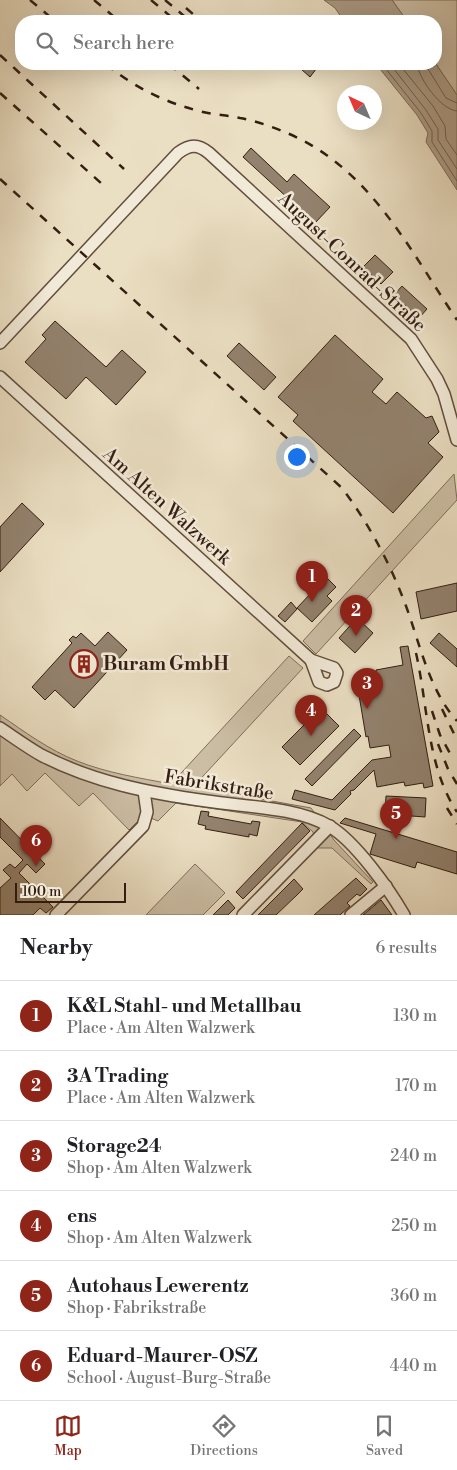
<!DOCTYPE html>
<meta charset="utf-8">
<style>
body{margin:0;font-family:"Libre Bodoni",serif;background:#f2f2f2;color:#202124}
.compass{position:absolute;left:337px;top:85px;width:45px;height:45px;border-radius:50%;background:#fff;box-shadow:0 5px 20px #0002;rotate:316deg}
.scale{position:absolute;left:15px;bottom:12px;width:111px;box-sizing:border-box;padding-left:5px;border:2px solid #341e12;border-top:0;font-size:14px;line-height:18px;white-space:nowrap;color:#341e12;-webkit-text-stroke:4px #f2ead8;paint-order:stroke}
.you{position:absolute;left:296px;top:456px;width:18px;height:18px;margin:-12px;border:4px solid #fff;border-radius:50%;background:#1a73e8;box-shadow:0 0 0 8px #1a73e833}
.badge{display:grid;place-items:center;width:32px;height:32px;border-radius:50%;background:#8f2418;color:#fff;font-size:16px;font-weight:700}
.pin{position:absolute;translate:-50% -41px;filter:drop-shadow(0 1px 2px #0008)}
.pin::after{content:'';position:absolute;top:26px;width:18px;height:15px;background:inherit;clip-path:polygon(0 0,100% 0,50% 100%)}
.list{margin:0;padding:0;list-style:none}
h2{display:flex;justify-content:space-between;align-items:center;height:65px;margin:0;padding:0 20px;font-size:21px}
h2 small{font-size:16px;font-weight:400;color:#757577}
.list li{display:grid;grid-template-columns:32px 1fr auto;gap:15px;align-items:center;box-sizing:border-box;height:70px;padding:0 20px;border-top:1px solid #e0e0e0}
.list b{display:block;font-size:19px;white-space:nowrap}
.list p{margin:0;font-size:16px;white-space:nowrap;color:#757577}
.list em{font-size:16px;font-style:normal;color:#757577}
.icon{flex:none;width:28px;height:28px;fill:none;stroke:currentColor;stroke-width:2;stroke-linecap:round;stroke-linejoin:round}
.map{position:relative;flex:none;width:457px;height:915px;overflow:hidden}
.search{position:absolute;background:#fff;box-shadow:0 5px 20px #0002;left:15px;right:15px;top:15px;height:55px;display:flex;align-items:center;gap:12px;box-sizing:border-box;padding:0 18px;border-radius:20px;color:#757577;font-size:19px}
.sheet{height:485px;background:#fff}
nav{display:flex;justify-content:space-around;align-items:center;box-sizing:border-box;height:70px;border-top:1px solid #e0e0e0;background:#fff;font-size:14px;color:#757577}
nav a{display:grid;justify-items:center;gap:2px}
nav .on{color:#8f2418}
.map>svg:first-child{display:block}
</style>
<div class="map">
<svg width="457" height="915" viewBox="0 0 457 915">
<rect width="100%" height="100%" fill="#ebdfc3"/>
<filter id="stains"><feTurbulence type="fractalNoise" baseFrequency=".004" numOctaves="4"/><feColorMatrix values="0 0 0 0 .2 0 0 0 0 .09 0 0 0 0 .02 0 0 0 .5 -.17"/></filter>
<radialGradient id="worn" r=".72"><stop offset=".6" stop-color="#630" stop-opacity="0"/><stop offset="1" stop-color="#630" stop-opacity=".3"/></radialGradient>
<g fill="#ccbea5" stroke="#806e5c">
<polygon points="392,0 457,0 457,95 436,64 436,21 407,21"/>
<polygon points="454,474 457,500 316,654 303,641"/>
<path d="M 289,656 L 303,668 L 193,787 L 311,808 L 334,840 L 373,882 L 371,884 L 332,848 L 318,848 L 313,832 L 302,822 L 176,803 L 158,821 L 144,815 L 129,830 L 93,793 L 79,806 L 45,773 L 27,791 L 12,774 L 0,786 L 0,715 C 25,732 49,750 77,761 C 107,773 140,778 171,784 Z"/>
<polygon points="195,864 225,893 203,915 146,915"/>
</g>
<g fill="#ad9d87" stroke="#7d6a58">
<polygon points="324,0 392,0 407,21 344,21 335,8"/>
<polygon points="376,64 436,64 457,95 457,190 426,142 428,133 417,115"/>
</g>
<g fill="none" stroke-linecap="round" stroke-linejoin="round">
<g stroke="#705e4c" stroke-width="1">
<polyline points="382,64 421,113 432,131 432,142 457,181"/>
<polyline points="390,64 426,110 438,129 438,140 457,169"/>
<polyline points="399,64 433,106 445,126 446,139 457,155"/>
<path d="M 417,64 C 419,79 441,110 457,111"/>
<polyline points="425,64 446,98 457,103"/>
</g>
</g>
<g fill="#93826e" stroke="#341e12">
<polygon points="305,64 320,64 310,77 301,69"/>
<polygon points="251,148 287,182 294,174 330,207 315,223 243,157"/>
<polygon points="375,255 393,272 381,284 363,267"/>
<polygon points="402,286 427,309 419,318 394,295"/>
<polygon points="55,321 106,367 122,350 146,372 116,405 86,377 66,399 25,362 46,339 42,335"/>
<polygon points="335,335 383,379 372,392 386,404 397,392 426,418 432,416 439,432 428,443 443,457 393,513 293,421 298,415 278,397"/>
<polygon points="239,343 276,377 264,390 227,356"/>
<polygon points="22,503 44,524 0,572 0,527"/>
<polygon points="326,577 336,587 327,596 332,601 312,622 297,608"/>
<polygon points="457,583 457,611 421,619 416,592"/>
<polygon points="291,602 297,609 285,622 278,616"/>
<polygon points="357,618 373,633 355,653 339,638"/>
<polygon points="108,632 127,650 74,708 55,690 45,700 32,687 72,643 69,640 73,636 76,638 81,633 95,646"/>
<polygon points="439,633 457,649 457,667 430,643"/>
<polygon points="408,646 433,786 424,788 423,783 405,786 404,782 377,787 374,770 354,790 350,791 351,794 335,810 292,799 295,790 332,800 372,760 391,757 389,745 370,748 368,736 366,737 356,677 376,673 376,670 403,665 400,647"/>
<polygon points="321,708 339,726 300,765 282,747"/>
<polygon points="354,729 361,736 312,786 305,779"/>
<polygon points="386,796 426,798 425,817 385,814"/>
<polygon points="201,811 209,812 208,816 251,824 252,821 260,822 257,836 249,834 249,837 205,829 206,826 198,824"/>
<polygon points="0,818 45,864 36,873 27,864 19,873 53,907 46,913 40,908 33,915 0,915 0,888 11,878 3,870 10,864 15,868 23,860 0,837"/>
<polygon points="345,818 457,852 457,874 417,862 415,868 370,854 376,834 340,823"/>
<polygon points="302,823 310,831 243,899 236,892"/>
<polygon points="356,878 367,889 360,896 357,894 347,903 350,906 340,915 314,915"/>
<polygon points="294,879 303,889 297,895 276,915 258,915"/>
<polygon points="228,900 235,908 228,915 213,915"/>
<polygon points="381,900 392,915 363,915"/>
</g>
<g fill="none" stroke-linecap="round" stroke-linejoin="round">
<defs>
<g id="minor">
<path d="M 0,343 L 178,153 C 190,144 198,144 209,153 L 411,339 L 437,379 L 444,394 L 457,440"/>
<polyline points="0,377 311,660"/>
<polygon points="311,660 334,668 337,673 334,682 327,685 319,682"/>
<path d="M 0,728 C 13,737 27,747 41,755 C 93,782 149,793 207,801 C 245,807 296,807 329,826 C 355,841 389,889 404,915"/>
<polyline points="56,915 143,826 147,812 144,791"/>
<polyline points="243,915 330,826"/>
<polyline points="351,915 386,886"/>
</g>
</defs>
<use href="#minor" stroke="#624e3e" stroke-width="14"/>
<use href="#minor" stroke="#f2ead8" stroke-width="11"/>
<g stroke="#341e12" stroke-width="2.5" stroke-dasharray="9 9" stroke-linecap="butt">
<polyline points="30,0 55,21"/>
<polyline points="94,0 119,21"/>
<polyline points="151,0 176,21"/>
<polyline points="165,0 190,21"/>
<polyline points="186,8 201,21"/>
<polyline points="0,55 124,169"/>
<path d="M 106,64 C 135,88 166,103 203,112 C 215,115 228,115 240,118 C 256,121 273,127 287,133 C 370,168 409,249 457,320"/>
<polyline points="169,64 199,89"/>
<polyline points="0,93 101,183"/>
<path d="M 0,179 L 342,488 C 369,524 390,563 406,606 C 420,644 429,690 457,721"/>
<path d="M 416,653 C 428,706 427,767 457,812"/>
<polyline points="442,709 457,740"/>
<polyline points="432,711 440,735 452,757"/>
<polyline points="438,744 448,769 457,784"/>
<polyline points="447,808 457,824"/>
</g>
</g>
<defs>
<symbol id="building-ring" viewBox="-11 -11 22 22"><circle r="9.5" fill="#f2ead8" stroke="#8f2418" stroke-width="1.5"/><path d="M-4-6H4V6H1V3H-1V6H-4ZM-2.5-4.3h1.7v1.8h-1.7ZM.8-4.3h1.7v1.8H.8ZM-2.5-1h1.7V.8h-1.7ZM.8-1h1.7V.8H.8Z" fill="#8f2418"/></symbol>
</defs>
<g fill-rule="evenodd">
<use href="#building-ring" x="68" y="648" width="32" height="32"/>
</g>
<g text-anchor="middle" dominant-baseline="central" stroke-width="5" stroke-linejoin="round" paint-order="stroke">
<g font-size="19" fill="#341e12" stroke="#f2ead8">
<text transform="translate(352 262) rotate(43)">August-Conrad-Straße</text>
<text transform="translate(167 506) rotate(42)">Am Alten Walzwerk</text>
<text transform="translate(219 785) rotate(9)">Fabrikstraße</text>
</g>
<g font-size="19" font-weight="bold" fill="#341e12" stroke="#f2ead8" text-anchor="start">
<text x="103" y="664">Buram GmbH</text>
</g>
</g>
<rect width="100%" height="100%" filter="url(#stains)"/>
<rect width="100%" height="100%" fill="url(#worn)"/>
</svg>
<svg class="compass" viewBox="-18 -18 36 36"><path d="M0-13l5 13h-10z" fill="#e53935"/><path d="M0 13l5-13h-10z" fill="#757577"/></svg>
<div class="scale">100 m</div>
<div class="you"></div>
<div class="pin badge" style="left:312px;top:602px">1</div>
<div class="pin badge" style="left:356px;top:636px">2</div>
<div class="pin badge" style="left:367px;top:709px">3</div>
<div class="pin badge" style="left:311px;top:736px">4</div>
<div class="pin badge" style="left:396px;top:839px">5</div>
<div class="pin badge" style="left:36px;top:866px">6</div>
<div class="search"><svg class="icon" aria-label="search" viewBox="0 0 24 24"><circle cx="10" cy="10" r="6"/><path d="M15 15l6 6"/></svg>Search here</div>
</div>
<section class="sheet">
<h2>Nearby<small>6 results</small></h2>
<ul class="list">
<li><span class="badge">1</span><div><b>K&amp;L Stahl- und Metallbau</b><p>Place · Am Alten Walzwerk</p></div><em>130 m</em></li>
<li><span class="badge">2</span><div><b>3A Trading</b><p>Place · Am Alten Walzwerk</p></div><em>170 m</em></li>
<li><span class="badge">3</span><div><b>Storage24</b><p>Shop · Am Alten Walzwerk</p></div><em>240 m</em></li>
<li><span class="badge">4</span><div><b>ens</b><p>Shop · Am Alten Walzwerk</p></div><em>250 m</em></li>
<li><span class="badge">5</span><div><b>Autohaus Lewerentz</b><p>Shop · Fabrikstraße</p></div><em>360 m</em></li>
<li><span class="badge">6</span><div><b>Eduard-Maurer-OSZ</b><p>School · August-Burg-Straße</p></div><em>440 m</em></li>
</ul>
</section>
<nav>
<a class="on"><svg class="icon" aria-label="map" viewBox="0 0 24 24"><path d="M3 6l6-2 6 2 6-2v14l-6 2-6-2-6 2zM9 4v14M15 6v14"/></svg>Map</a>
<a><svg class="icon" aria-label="directions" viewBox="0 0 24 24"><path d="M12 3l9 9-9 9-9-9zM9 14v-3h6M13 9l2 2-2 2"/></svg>Directions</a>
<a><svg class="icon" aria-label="saved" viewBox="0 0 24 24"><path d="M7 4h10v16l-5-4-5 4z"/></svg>Saved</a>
</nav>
